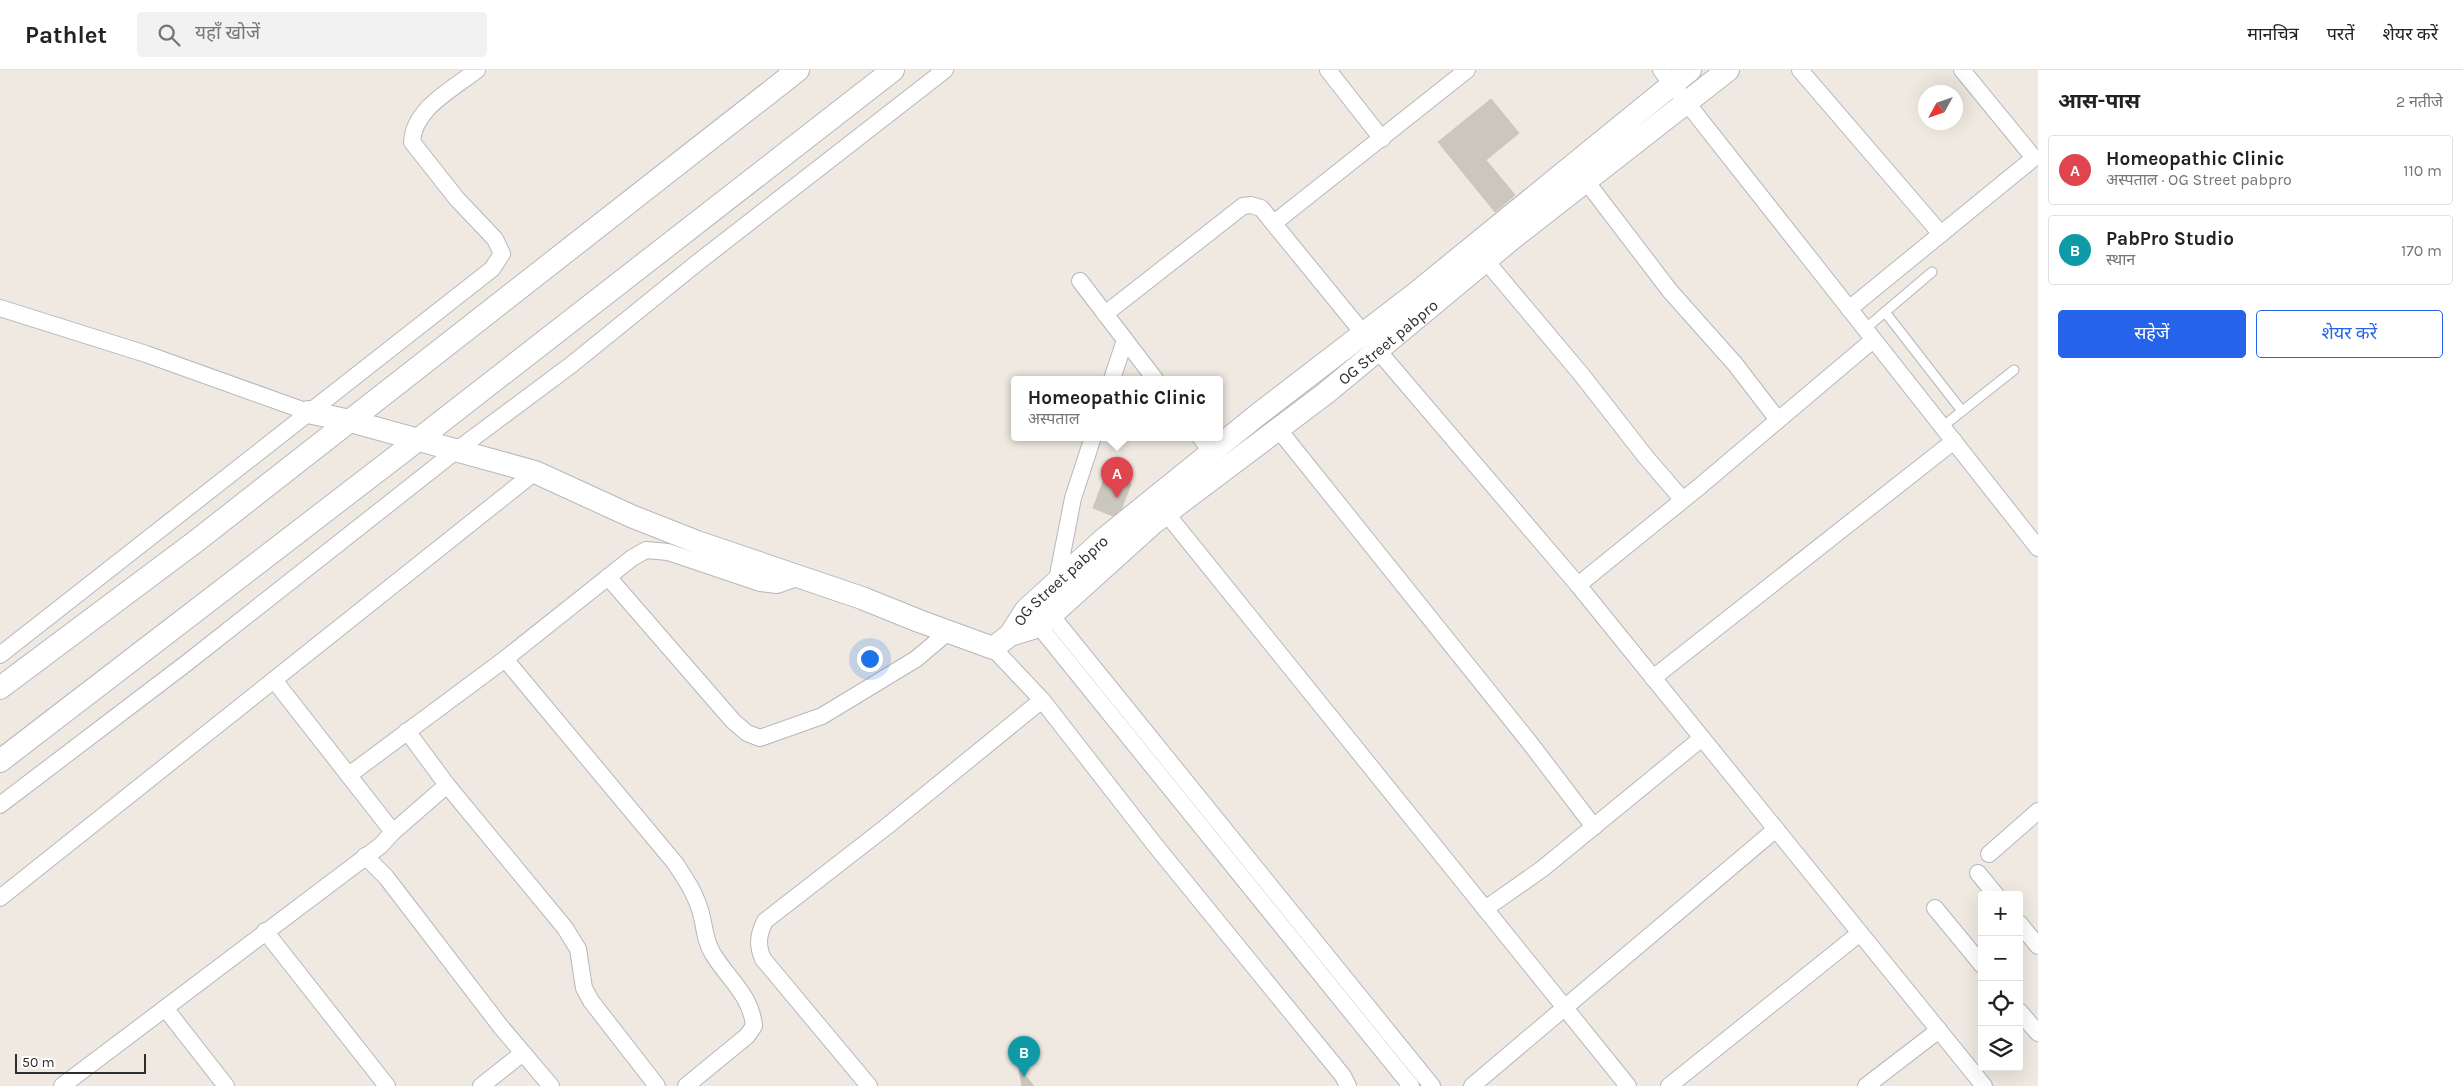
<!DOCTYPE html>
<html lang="hi">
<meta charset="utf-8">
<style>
body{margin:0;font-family:Karla,"Noto Sans Devanagari",sans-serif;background:#f2f2f2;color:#222}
.controls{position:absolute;right:15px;bottom:15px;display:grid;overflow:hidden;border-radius:5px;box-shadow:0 5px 20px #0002}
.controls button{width:45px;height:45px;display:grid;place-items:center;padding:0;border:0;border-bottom:1px solid #e0e0e0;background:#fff;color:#222;font:25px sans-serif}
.compass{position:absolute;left:1918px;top:15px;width:45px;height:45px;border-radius:50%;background:#fff;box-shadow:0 5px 20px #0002;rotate:230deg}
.scale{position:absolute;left:15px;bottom:12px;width:131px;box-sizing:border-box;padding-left:5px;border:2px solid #2e2e2e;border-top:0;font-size:14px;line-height:18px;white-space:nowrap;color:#2e2e2e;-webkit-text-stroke:4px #fff;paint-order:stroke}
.you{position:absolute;left:869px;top:588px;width:18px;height:18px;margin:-12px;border:4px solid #fff;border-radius:50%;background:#1a73e8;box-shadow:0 0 0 8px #1a73e833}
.badge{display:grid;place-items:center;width:32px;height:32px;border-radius:50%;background:#2563eb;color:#fff;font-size:16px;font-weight:700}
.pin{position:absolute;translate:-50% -41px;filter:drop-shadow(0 1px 2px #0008)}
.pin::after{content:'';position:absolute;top:26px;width:18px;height:15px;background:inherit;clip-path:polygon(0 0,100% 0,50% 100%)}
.popup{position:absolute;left:1011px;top:306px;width:212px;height:65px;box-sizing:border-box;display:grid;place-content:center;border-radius:5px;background:#fff;filter:drop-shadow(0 1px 4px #0005);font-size:16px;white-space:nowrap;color:#767676}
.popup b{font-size:19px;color:#222}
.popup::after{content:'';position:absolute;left:50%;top:100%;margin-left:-10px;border:10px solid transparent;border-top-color:#fff}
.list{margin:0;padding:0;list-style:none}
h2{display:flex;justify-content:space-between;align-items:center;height:65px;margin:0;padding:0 20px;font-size:21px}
h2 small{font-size:16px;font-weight:400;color:#767676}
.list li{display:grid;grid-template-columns:32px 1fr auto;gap:15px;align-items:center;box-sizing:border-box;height:70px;margin:0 10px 10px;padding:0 10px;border:1px solid #e0e0e0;border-radius:5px}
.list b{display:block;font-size:19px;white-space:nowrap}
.list p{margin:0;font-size:16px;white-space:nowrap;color:#767676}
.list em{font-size:16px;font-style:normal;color:#767676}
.actions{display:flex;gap:10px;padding:15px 20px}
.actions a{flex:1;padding:11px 0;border:1px solid #2563eb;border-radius:5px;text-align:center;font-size:18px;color:#2563eb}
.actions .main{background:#2563eb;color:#fff}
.icon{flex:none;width:28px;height:28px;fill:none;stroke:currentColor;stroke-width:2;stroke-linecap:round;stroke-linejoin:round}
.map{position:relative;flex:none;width:2038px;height:1016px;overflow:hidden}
header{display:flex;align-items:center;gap:30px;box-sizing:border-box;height:70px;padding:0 25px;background:#fff;border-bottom:1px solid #e0e0e0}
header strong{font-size:24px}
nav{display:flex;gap:28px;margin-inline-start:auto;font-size:18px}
.search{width:350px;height:45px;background:#f2f2f2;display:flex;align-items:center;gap:12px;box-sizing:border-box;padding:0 18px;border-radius:5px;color:#767676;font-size:19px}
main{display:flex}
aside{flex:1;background:#fff}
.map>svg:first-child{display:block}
</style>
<header>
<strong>Pathlet</strong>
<div class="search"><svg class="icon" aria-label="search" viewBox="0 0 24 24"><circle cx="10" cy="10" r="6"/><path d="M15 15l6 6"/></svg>यहाँ खोजें</div>
<nav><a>मानचित्र</a><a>परतें</a><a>शेयर करें</a></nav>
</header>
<main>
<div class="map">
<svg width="2038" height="1016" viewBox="0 0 2038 1016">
<rect width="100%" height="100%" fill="#efe9e1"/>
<g fill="#cbc7bf" stroke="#cbc5ba">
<polygon points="1491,29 1519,63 1486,90 1515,125 1495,142 1438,72"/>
<polygon points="1106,404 1131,414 1118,448 1093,438"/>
<polygon points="1019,998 1034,1016 1022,1016"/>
</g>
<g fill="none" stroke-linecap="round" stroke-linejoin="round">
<defs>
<g id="lane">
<polyline points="1885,242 1962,341"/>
<polyline points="1865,259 1932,202"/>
<polyline points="1942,357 2014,300"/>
</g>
<g id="street">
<polyline points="1328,0 1382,69"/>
<polyline points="1661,0 2038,478"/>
<polyline points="1800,0 1941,164"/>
<polyline points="1586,111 1670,221 1735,294 1778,350"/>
<polyline points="1274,153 1467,0"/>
<polyline points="1486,191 1581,304 1645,386 1682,429"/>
<polyline points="1080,211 1155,309"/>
<polyline points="0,238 146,284 308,342"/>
<polyline points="1849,239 2034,88 1962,0"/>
<polyline points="1105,244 1243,136 1251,135 1261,138 1363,263 1578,515 1984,1016"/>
<polyline points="1112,309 1125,270"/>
<polyline points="1279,360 1530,673 1594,757"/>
<polyline points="1200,367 1212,382"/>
<polyline points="1166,443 1628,1016"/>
<polyline points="608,507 733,651 747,663 760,668 822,646 916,589 948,562"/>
<polyline points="1057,510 1073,428 1093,367"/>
<polyline points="1578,515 1699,417 1873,270"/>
<polyline points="1051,545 1432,1016"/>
<polyline points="1039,556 1411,1016"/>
<polyline points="993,578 1042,630 1155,775 1343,1006 1348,1016"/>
<path d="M 0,585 L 492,199 L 502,184 L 495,169 L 457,129 L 412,72 C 414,38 453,19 477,0"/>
<path d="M 505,589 L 675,793 C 685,808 695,823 700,840 C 705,855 704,870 713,884 C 728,909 751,925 754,956 L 747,966 L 686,1016"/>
<polyline points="1653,608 1954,371"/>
<polyline points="407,661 447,715 565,858 578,879 584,918 591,931 657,1016"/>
<polyline points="349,705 505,589 632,488 646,480 668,482 760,513 777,515 797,508"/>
<polyline points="0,735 188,592 457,380 571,295 697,193 945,0"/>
<polyline points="393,762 447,715"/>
<polyline points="1989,784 2038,741"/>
<polyline points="365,786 386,807 501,957 551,1016"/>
<polyline points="1978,803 1996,825"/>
<polyline points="0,828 535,402"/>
<polyline points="1935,838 1982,895"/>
<polyline points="1485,839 1542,799 1702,668"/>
<polyline points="2019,853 2038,876"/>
<polyline points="265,861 387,1016"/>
<polyline points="165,938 226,1016"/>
<polyline points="2019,941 2038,963"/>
<polyline points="62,1016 380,776 393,762 274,610"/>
<polyline points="481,1016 523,983"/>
<path d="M 869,1016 L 763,889 C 757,875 758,865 765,851 L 886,757 L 1042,630"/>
<polyline points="1472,1016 1776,759"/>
<polyline points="1669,1016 1860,863"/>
<polyline points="1866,1016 1939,960"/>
</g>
<g id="secondary">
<path id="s1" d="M 308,342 L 350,351 L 535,402 L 631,446 L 697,472 L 862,528 L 919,551 L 993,578 L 1010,565 L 1039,556 L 1152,454 L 1326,323 L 1514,167 L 1728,0"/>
<path id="s2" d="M 1010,565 L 1026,540 L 1104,469 L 1260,343 L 1415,224 L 1690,0"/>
<polyline points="0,618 195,472 798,0"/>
<polyline points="0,691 419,369 893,0"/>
</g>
</defs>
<use href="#lane" stroke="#b4b7c1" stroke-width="11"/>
<use href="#street" stroke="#b4b7c1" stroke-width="18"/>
<use href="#secondary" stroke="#b4b7c1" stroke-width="24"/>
<use href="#lane" stroke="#fff" stroke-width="9"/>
<use href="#street" stroke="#fff" stroke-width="16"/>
<use href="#secondary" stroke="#fff" stroke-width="22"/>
</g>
<g text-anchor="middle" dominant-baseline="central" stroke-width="4" stroke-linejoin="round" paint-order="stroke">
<g font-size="16" fill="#2e2e2e" stroke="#fff">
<text stroke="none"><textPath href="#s1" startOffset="1228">OG Street pabpro</textPath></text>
<text stroke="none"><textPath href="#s2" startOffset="75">OG Street pabpro</textPath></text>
</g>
</g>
</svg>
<div class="controls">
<button>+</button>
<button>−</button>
<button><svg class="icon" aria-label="locate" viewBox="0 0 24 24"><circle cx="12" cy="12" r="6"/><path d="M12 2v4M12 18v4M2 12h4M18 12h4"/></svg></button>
<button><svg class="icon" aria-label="layers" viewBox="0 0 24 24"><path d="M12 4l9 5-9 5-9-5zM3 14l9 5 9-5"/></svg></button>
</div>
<svg class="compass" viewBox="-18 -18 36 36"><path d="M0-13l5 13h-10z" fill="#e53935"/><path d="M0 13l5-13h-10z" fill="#767676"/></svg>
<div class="scale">50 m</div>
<div class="you"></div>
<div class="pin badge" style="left:1117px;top:428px;background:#e0444e">A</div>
<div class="popup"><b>Homeopathic Clinic</b>अस्पताल</div>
<div class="pin badge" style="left:1024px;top:1007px;background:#0f9aa8">B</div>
</div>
<aside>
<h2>आस-पास<small>2 नतीजे</small></h2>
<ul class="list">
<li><span class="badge" style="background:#e0444e">A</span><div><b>Homeopathic Clinic</b><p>अस्पताल · OG Street pabpro</p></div><em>110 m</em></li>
<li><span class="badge" style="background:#0f9aa8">B</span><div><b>PabPro Studio</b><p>स्थान</p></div><em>170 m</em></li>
</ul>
<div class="actions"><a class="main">सहेजें</a><a>शेयर करें</a></div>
</aside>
</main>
